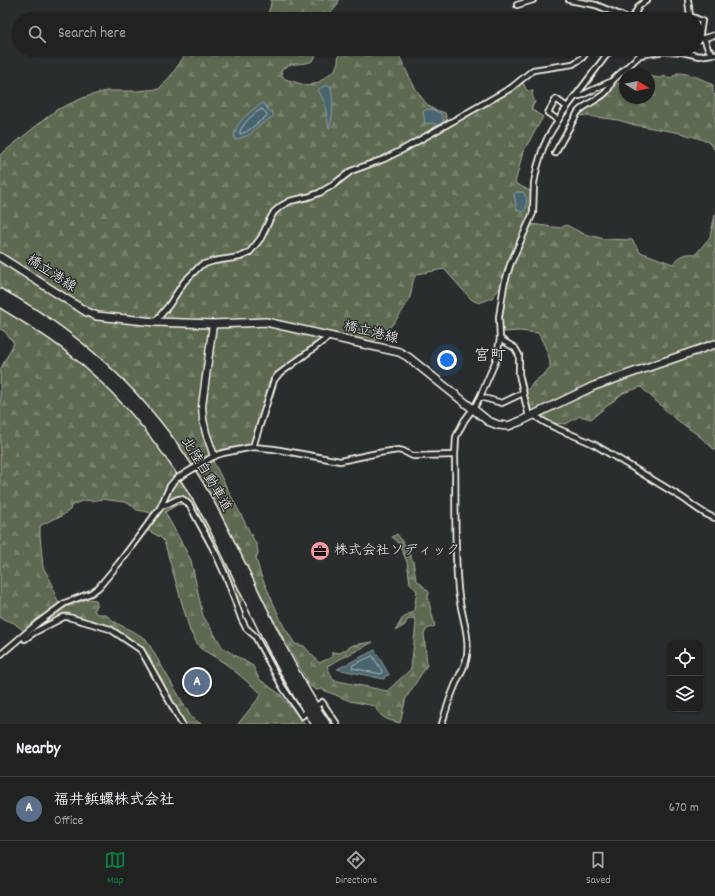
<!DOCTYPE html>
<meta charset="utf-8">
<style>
body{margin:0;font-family:Dekko,"Klee One",sans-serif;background:#2d2f2f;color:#f1f3f6}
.controls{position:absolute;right:12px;bottom:12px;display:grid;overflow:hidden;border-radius:8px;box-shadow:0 1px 3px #0004}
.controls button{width:36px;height:36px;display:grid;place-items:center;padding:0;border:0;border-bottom:1px solid #3d3f40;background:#202222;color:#f1f3f6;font:20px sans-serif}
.compass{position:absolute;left:619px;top:68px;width:36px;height:36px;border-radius:50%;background:#202222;box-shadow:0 1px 3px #0004;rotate:100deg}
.you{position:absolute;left:447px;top:360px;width:14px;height:14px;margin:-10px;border:3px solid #fff;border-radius:50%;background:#1a73e8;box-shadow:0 0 0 6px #1a73e833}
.badge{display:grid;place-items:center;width:26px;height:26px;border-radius:50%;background:#0b8043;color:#fff;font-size:13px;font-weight:700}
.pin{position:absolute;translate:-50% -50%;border:2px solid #fff;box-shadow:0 1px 4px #0006}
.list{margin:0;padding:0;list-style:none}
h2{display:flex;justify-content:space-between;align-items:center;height:52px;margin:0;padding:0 16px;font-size:17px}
h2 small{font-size:13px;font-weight:400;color:#a2a4a5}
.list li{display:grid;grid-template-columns:26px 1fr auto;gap:12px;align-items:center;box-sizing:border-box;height:64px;padding:0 16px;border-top:1px solid #3d3f40}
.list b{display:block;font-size:15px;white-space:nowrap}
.list p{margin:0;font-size:13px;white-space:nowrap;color:#a2a4a5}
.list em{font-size:13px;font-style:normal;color:#a2a4a5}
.icon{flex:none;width:22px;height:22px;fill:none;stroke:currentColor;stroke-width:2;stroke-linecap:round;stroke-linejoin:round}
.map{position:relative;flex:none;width:715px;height:724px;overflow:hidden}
.search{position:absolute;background:#202222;box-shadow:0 1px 3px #0004;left:12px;right:12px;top:12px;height:44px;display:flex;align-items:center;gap:10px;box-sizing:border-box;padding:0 14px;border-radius:22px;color:#a2a4a5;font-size:15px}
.sheet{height:116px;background:#202222}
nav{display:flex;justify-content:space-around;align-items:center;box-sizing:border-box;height:56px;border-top:1px solid #3d3f40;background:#202222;font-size:11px;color:#a2a4a5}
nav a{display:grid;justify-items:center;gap:2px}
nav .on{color:#0b8043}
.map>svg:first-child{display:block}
</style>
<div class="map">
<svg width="715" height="724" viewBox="0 0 715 724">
<defs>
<pattern id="forest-firs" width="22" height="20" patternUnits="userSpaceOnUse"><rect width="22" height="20" fill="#5d6951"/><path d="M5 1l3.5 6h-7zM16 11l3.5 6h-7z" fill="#757f6a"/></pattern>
</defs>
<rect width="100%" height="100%" fill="#2a2d2e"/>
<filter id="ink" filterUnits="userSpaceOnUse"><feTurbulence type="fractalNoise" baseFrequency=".025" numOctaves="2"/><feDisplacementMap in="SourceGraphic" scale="8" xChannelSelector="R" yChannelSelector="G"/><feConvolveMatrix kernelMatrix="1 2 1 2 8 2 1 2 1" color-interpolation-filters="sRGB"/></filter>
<g filter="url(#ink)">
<g fill="url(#forest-firs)" stroke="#a8ad9c">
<path d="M 271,0 L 339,0 C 337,9 329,14 322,19 L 260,19 C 268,15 271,9 271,0 Z"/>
<path d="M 193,49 L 316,49 C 317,72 296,57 281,70 L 282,75 L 285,79 L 308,86 L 319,82 L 335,70 L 338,62 L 339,49 L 396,49 C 404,65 418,100 433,109 C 436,111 441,111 445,113 L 449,125 L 514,89 L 522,81 L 526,89 L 528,91 L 533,91 L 532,95 L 535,102 L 531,109 L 543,117 L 523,152 L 515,183 L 532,192 L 532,205 L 530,216 L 519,237 L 506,266 L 500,288 L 492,298 L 479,303 L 472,300 L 444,269 L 417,274 C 411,280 413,289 410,297 C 406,308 385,338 373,341 C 365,344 346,337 337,335 L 289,363 L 271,379 L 252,443 L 248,446 L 214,453 L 212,459 L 214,463 L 257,546 L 258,553 L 256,558 L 260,573 L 283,625 L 295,644 L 304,646 L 319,663 L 332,657 L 332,652 L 340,653 L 353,645 L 373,642 L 327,666 L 333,680 L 387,691 L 411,669 L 416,623 L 414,618 L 407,620 L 405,625 L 395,631 L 402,619 L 414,610 L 417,591 L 410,583 L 407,562 L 402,550 L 396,540 L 392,537 L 397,534 L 405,545 L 413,561 L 416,579 L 429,592 L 428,599 L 435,626 L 427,629 L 424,634 L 427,665 L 406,698 L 400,723 C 389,720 380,719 375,706 L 350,701 L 321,689 L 316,690 L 310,686 L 253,583 L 238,606 L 233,589 L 189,503 L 177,505 L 165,512 L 191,560 L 203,616 L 223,648 L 253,666 L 259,679 L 281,695 L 305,724 L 238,724 L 262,694 L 226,664 L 200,648 L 190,631 L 164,541 L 160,537 L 147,530 L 157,517 L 148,512 L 137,510 L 130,504 L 124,502 L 102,499 L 92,501 L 86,500 L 79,502 L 71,506 L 70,510 L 60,517 L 55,518 L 40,526 L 40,536 L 43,567 L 53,585 L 54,592 L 59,603 L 24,631 L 14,623 L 0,618 L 0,370 L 14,343 L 4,331 L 0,329 L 0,155 L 56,110 L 85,97 L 106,91 L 137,91 L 159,89 L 173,73 L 185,55 Z"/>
<path d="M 677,73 C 690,73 702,79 713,85 L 713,93 L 715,95 L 715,150 L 707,141 L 681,133 L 635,125 L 618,120 L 579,115 L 586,109 L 606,98 L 617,83 L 625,83 L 625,98 L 649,98 L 649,76 L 659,78 L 666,76 L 671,78 Z"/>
<path d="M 715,215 L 715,450 L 698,435 L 673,417 L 641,387 L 623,393 L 591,419 L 580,416 L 566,424 L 552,423 L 530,413 L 525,393 L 534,382 L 550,369 C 551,356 544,344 538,333 L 520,331 L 503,332 C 498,294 514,257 531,224 L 561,228 L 566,225 L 582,233 L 604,239 L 632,240 L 640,252 L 673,264 C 680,255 685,253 696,254 L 710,237 Z"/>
<path d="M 87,599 L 96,600 L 97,603 L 94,610 L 97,614 L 105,614 C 117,626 133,630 146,639 L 191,717 L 201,724 L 185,724 L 171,702 L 149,658 L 142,649 L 128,637 L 108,626 L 68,613 L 63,613 L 46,624 L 47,619 L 68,606 Z"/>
</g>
<g fill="#4a666f" stroke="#8e9e9f">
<path d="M 327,85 L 331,86 C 333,96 334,119 329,128 L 324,101 L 318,90 L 320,88 Z"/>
<path d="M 263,103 L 270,112 L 272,112 L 274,116 L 257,127 L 249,135 L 235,140 C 232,123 251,111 263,103 Z"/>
<path d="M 429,109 C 438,111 448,115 441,126 L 432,123 L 425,124 L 423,111 Z"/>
<polygon points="516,192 523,192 527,198 526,209 523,212 517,210 514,194"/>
<polygon points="375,650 389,675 385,676 384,679 337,669"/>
</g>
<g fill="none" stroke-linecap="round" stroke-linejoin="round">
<g stroke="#b0b9b8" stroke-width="1">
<path d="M 262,109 L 267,114 L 267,116 C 260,121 246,134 240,134 L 240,131 C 245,122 252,114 262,109 Z"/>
<polygon points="373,656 382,671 381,674 352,668 353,665"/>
</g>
<defs>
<g id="minor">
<polyline points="569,0 596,5 630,19"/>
<polyline points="688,0 690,16"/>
<polyline points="517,5 533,0"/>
<polyline points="690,16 702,21 699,39"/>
<polyline points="632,19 639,6 647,0"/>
<polyline points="683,19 690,16"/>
<polyline points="704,38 715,35"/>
<polyline points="696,40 704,38 708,49 713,54"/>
<polyline points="575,96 580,96 612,81 640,55 665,51 682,52 699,56 712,54 715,54"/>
<polyline points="558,120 548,113 556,99 567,107"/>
<path d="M 555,153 L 578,112 C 590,100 608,98 612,81"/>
<polyline points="155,322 169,305 184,282 201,265 214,261 240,257 249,253 261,238 269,221 274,212 281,206 290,201 308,197 319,193 333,185 351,171 384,159 402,150 511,88 533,70 573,64 582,58 588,50 608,53"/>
<polyline points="500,339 515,348 519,355 519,374 529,417"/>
<polyline points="480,397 502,403 523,393"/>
<path d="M 534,415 C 551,429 577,435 597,446 C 625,463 653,480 681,497 C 692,504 702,514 715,518"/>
<polyline points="253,447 274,380 278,375 330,336"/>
<polyline points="196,467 214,456 223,453 253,447 274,449 340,461 378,453 398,450 403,451 413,456 455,455"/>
<path d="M 162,505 C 176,505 177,490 190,506 L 215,552 L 228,581 L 241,618 L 246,628 L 255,636 L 282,686 L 302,716 L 304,714"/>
<polyline points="25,639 35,632 64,617 68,617 110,629 141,650 182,724"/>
<polyline points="0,655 39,622 65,603 91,593 99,587 119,563 160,508 170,486 176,479"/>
<polyline points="319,704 322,702 337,724"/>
<path d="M 442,724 C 446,709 451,695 457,681 C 461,672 466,665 467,655 C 470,633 460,612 458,589 C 454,545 456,499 455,455 L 456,437 L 464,421 L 475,406 L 480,397 L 496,360 L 500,339 L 499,317 L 504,285 L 510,265 L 533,213 L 534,183 L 537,168 L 543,148 L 548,137 L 562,114 L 611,49"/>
</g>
<polyline id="tertiary" points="213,324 202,406 203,419 206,433 214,456"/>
<polyline id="primary" points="0,257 74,304 87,312 97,316 155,322 213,324 266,322 399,352 408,357 488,421 498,425 508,426 521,421 594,386 715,344"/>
<g id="motorway">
<path d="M 0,294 C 89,343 157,411 207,500 C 248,574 278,653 325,724"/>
<path d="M 0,302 C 28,319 57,336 82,358 C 137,404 178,460 212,523 C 247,590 274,661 317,724"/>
</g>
</defs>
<use href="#minor" stroke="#f4f1e8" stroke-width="8"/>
<use href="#tertiary" stroke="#f4f1e8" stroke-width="9"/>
<use href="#primary" stroke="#f4f1e8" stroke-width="10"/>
<use href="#motorway" stroke="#f4f1e8" stroke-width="12"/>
<use href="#minor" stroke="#2a2d2e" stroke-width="4.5"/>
<use href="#tertiary" stroke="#2a2d2e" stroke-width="6"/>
<use href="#primary" stroke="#2a2d2e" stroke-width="7"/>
<use href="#motorway" stroke="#2a2d2e" stroke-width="9"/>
<defs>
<polyline id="minor-bridge" points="176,479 196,467"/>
</defs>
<use href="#minor-bridge" stroke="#f4f1e8" stroke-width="8" stroke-linecap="butt"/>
<use href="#minor-bridge" stroke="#2a2d2e" stroke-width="4.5"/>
</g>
</g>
<defs>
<symbol id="office-disc" viewBox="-11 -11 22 22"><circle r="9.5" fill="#ff9aa2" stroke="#2a2d2e"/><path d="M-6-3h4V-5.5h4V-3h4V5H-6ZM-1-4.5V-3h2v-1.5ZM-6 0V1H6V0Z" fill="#111"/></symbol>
</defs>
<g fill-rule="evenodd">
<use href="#office-disc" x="309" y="540" width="22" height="22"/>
</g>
<g text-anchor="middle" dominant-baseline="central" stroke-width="3" stroke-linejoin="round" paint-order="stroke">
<g font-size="14" fill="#f4f1e8" stroke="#2a2d2e">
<text transform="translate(51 274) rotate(33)">橋立港線</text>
<text transform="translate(371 333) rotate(14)">橋立港線</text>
<text transform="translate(206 475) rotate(59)">北陸自動車道</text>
</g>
<g font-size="14" fill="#f4f1e8" stroke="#2a2d2e" text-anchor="start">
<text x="334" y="551">株式会社ソディック</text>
</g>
<g font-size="16" fill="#f4f1e8" stroke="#2a2d2e">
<text x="490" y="356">宮町</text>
</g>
</g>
</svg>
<div class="controls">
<button><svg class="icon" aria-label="locate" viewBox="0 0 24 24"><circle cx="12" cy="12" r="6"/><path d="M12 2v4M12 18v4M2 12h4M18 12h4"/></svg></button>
<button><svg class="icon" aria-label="layers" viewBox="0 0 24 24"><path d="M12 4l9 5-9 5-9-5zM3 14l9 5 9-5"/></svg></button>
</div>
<svg class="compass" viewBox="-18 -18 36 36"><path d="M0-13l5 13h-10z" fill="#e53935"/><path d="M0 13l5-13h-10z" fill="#a2a4a5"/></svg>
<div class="you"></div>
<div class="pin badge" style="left:197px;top:682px;background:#5c6f8a">A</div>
<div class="search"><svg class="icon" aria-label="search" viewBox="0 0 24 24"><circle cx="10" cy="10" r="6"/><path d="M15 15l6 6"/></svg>Search here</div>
</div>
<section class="sheet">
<h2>Nearby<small></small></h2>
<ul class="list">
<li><span class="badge" style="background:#5c6f8a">A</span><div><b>福井鋲螺株式会社</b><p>Office</p></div><em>670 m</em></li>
</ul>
</section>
<nav>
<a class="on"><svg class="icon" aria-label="map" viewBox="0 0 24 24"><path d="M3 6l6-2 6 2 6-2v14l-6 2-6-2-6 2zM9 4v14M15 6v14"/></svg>Map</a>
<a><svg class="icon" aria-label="directions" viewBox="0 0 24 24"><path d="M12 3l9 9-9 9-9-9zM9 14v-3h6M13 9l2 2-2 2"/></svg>Directions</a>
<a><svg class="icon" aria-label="saved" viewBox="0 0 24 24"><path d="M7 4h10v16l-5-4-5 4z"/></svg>Saved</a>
</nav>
